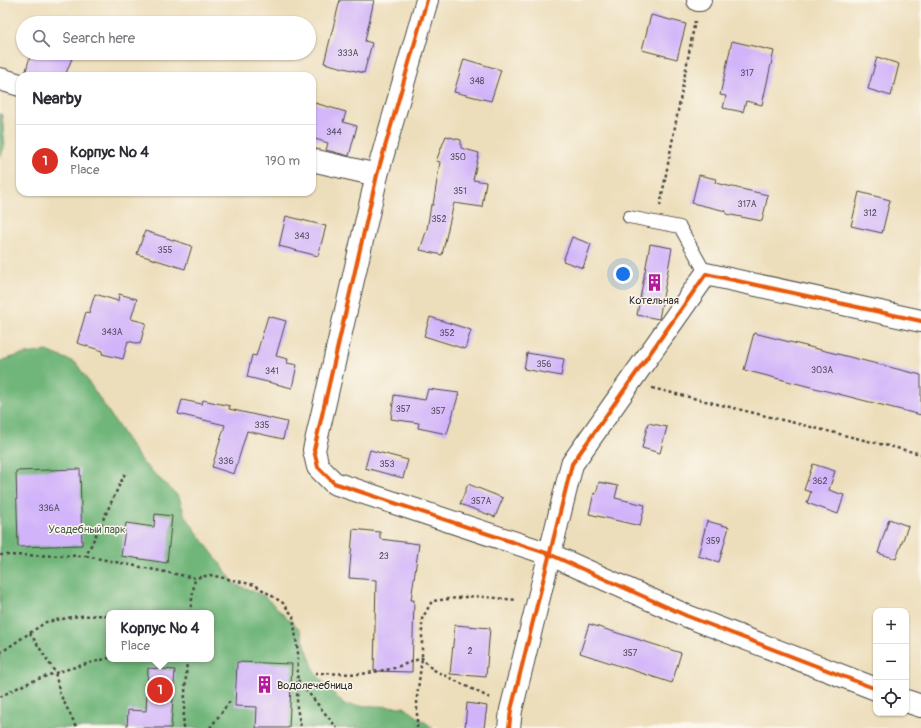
<!DOCTYPE html>
<meta charset="utf-8">
<style>
body{margin:0;font-family:Pangolin,sans-serif;background:#f7f7f7;color:#2b2b33}
.controls{position:absolute;right:12px;bottom:12px;display:grid;overflow:hidden;border-radius:8px;box-shadow:0 1px 3px #0004}
.controls button{width:36px;height:36px;display:grid;place-items:center;padding:0;border:0;border-bottom:1px solid #e1e1e2;background:#fff;color:#2b2b33;font:20px sans-serif}
.you{position:absolute;left:623px;top:274px;width:14px;height:14px;margin:-10px;border:3px solid #fff;border-radius:50%;background:#1a73e8;box-shadow:0 0 0 6px #1a73e833}
.badge{display:grid;place-items:center;width:26px;height:26px;border-radius:50%;background:#d93025;color:#fff;font-size:13px;font-weight:700}
.pin{position:absolute;translate:-50% -50%;border:2px solid #fff;box-shadow:0 1px 4px #0006}
.popup{position:absolute;left:106px;top:610px;width:108px;height:52px;box-sizing:border-box;display:grid;place-content:center;border-radius:8px;background:#fff;filter:drop-shadow(0 1px 3px #0005);font-size:13px;white-space:nowrap;color:#7c7c81}
.popup b{font-size:15px;color:#2b2b33}
.popup::after{content:'';position:absolute;left:50%;top:100%;margin-left:-8px;border:8px solid transparent;border-top-color:#fff}
.list{margin:0;padding:0;list-style:none}
h2{display:flex;justify-content:space-between;align-items:center;height:52px;margin:0;padding:0 16px;font-size:17px}
h2 small{font-size:13px;font-weight:400;color:#7c7c81}
.list li{display:grid;grid-template-columns:26px 1fr auto;gap:12px;align-items:center;box-sizing:border-box;height:72px;padding:0 16px;border-top:1px solid #e1e1e2}
.list b{display:block;font-size:15px;white-space:nowrap}
.list p{margin:0;font-size:13px;white-space:nowrap;color:#7c7c81}
.list em{font-size:13px;font-style:normal;color:#7c7c81}
.icon{flex:none;width:22px;height:22px;fill:none;stroke:currentColor;stroke-width:2;stroke-linecap:round;stroke-linejoin:round}
.map{position:relative;flex:none;width:921px;height:728px;overflow:hidden}
.search{position:absolute;background:#fff;box-shadow:0 1px 3px #0004;left:16px;top:16px;width:300px;height:44px;display:flex;align-items:center;gap:10px;box-sizing:border-box;padding:0 14px;border-radius:22px;color:#7c7c81;font-size:15px}
.panel{position:absolute;background:#fff;box-shadow:0 1px 3px #0004;left:16px;top:72px;width:300px;height:124px;border-radius:12px}
.map>svg:first-child{display:block}
</style>
<div class="map">
<svg width="921" height="728" viewBox="0 0 921 728">
<rect width="100%" height="100%" fill="#fbf7ec"/>
<filter id="ink" filterUnits="userSpaceOnUse"><feTurbulence type="fractalNoise" baseFrequency=".025" numOctaves="2"/><feDisplacementMap in="SourceGraphic" scale="8" xChannelSelector="R" yChannelSelector="G"/><feConvolveMatrix kernelMatrix="1 2 1 2 8 2 1 2 1" color-interpolation-filters="sRGB"/></filter>
<filter id="wash" filterUnits="userSpaceOnUse"><feTurbulence type="fractalNoise" baseFrequency=".012" numOctaves="4" result="noise"/><feDisplacementMap in="SourceGraphic" scale="16" xChannelSelector="R" yChannelSelector="G"/><feGaussianBlur stdDeviation="0.9" result="paint"/><feColorMatrix in="noise" values="0 0 0 0 0 0 0 0 0 0 0 0 0 0 0 0 0 1.4 0 .05"/><feComposite in="paint" operator="in"/></filter>
<g filter="url(#wash)">
<rect width="100%" height="100%" fill="#eddebb"/>
<g fill="#70b579" stroke="#4e7052" fill-rule="evenodd">
<polygon points="0,113 2,115 5,145 0,158"/>
<path d="M 47,351 L 76,363 L 142,462 L 179,497 L 185,516 L 235,584 L 264,596 L 300,630 L 315,673 L 344,705 L 404,707 L 433,728 L 0,728 L 0,361 L 20,355 ZM 109,613 L 211,613 L 211,659 L 109,659 Z"/>
</g>
<g id="blocks">
<g fill="#d1b3fa">
<polygon points="340,0 374,0 365,41 372,43 364,73 324,63"/>
<polygon points="651,15 686,24 677,59 642,50"/>
<polygon points="732,41 774,51 762,105 746,101 743,112 723,108 726,96 720,95"/>
<polygon points="31,53 74,53 65,76 28,76 25,74"/>
<polygon points="877,57 899,64 891,96 868,89"/>
<polygon points="464,59 501,70 491,101 454,92"/>
<polygon points="315,103 346,112 343,122 357,126 349,156 326,150 328,143 312,138 312,113"/>
<polygon points="446,136 461,140 461,148 479,153 473,180 486,182 482,207 454,203 442,255 420,250 427,229 431,205 433,205 440,162 436,161"/>
<polygon points="699,175 716,179 715,183 768,195 762,221 726,214 726,211 692,203"/>
<polygon points="859,192 890,200 882,233 851,226"/>
<polygon points="286,216 326,226 318,256 279,246"/>
<polygon points="145,231 192,246 185,269 137,254"/>
<polygon points="572,237 591,244 583,268 563,261"/>
<polygon points="650,244 672,248 659,319 637,315"/>
<polygon points="95,294 118,301 119,294 137,299 131,319 146,323 140,344 128,341 123,359 102,354 103,351 77,343 86,312 89,313"/>
<polygon points="268,316 286,321 276,356 288,359 287,363 297,365 292,388 247,377 252,355 256,356"/>
<polygon points="430,317 471,330 465,349 424,336"/>
<polygon points="754,333 921,375 921,415 744,370"/>
<polygon points="527,353 564,359 561,376 524,369"/>
<polygon points="428,389 459,393 447,434 418,428 419,423 391,419 394,395 425,400"/>
<polygon points="182,400 202,404 203,400 230,406 229,409 287,422 283,439 247,431 234,474 212,467 225,425 178,414"/>
<polygon points="648,423 667,427 660,453 642,448"/>
<polygon points="370,450 408,460 403,478 365,468"/>
<polygon points="813,464 835,471 829,490 844,495 838,514 807,503 811,492 804,490"/>
<polygon points="80,469 82,545 18,547 16,471"/>
<polygon points="599,482 618,486 615,498 645,505 640,526 589,514 594,493 596,494"/>
<polygon points="468,484 503,498 495,517 460,504"/>
<polygon points="155,514 172,516 167,563 121,556 126,523 154,527"/>
<polygon points="889,519 908,526 896,559 878,553"/>
<polygon points="707,521 729,527 719,562 698,556"/>
<polygon points="353,529 380,532 380,539 419,544 411,600 414,600 412,672 374,671 376,580 349,578"/>
<polygon points="589,624 681,653 672,683 580,653"/>
<polygon points="455,625 490,628 486,677 450,674"/>
<polygon points="237,662 292,664 289,728 256,728 257,707 235,706"/>
<polygon points="148,668 175,670 171,728 127,728 128,710 146,711"/>
<polygon points="467,703 487,706 484,728 465,728"/>
</g>
</g>
</g>
<g filter="url(#ink)">
<use href="#blocks" fill-opacity="0" stroke="#484641" stroke-width="1"/>
<g fill="none" stroke-linecap="round" stroke-linejoin="round">
<defs>
<polyline id="lane" points="629,217 680,227 706,274"/>
<g id="street">
<polyline points="427,0 377,175 314,450 318,467 334,483 549,554 687,616 876,689"/>
<polyline points="698,0 700,0"/>
<polyline points="0,79 20,85"/>
<polyline points="312,160 377,175"/>
<polyline points="906,701 921,706"/>
<polyline points="509,728 511,710 572,464 706,274 921,321"/>
</g>
</defs>
<use href="#lane" stroke="#484641" stroke-width="14"/>
<use href="#street" stroke="#484641" stroke-width="24"/>
<g stroke="#484641" stroke-width="2.5" stroke-dasharray="3 3" stroke-linecap="butt">
<polyline points="660,206 695,21"/>
<polyline points="652,388 921,454"/>
<polyline points="0,555 86,556 126,471"/>
<polyline points="86,556 195,578 210,575 255,585 283,603 293,616 298,653 297,708 301,728"/>
<polyline points="190,613 195,578"/>
<polyline points="30,633 55,672 60,694 77,728"/>
<polyline points="0,653 46,622 78,616 109,615"/>
<polyline points="315,673 361,674 391,669 422,658 432,669 492,699"/>
<polyline points="298,680 337,728"/>
<path d="M 0,697 C 34,677 71,668 109,658"/>
<polyline points="183,728 187,659"/>
<polyline points="210,728 230,701"/>
<polyline points="417,728 417,697 422,658 422,619 432,601 474,596 517,600"/>
</g>
<use href="#lane" stroke="#fff" stroke-width="12"/>
<use href="#street" stroke="#fff" stroke-width="22"/>
<defs>
<g id="cycleway">
<polyline points="427,0 377,175 314,450 318,467 334,483 549,554 687,616 876,689"/>
<polyline points="509,728 511,710 572,464 706,274 921,321"/>
</g>
</defs>
<use href="#cycleway" stroke="#fbf7ec" stroke-width="6"/>
<use href="#cycleway" stroke="#e8590c" stroke-width="4"/>
</g>
</g>
<defs>
<symbol id="building-bare" viewBox="-9 -9 18 18"><path d="M-4-6H4V6H1V3H-1V6H-4ZM-2.5-4.3h1.7v1.8h-1.7ZM.8-4.3h1.7v1.8H.8ZM-2.5-1h1.7V.8h-1.7ZM.8-1h1.7V.8H.8Z" fill="#b5179e" stroke="#fbf7ec" stroke-width="2.5" paint-order="stroke"/></symbol>
</defs>
<g fill-rule="evenodd">
<use href="#building-bare" x="642" y="270" width="25" height="25"/>
<use href="#building-bare" x="252" y="672" width="25" height="25"/>
</g>
<g text-anchor="middle" dominant-baseline="central" stroke-width="3" stroke-linejoin="round" paint-order="stroke">
<g font-size="9" fill="#544d5f">
<text x="348" y="53">333А</text>
<text x="747" y="73">317</text>
<text x="477" y="81">348</text>
<text x="334" y="132">344</text>
<text x="458" y="157">350</text>
<text x="460" y="191">351</text>
<text x="747" y="204">317А</text>
<text x="870" y="213">312</text>
<text x="439" y="219">352</text>
<text x="302" y="236">343</text>
<text x="165" y="250">355</text>
<text x="112" y="332">343А</text>
<text x="447" y="333">352</text>
<text x="544" y="364">356</text>
<text x="822" y="370">303А</text>
<text x="272" y="371">341</text>
<text x="403" y="409">357</text>
<text x="438" y="411">357</text>
<text x="262" y="425">335</text>
<text x="226" y="461">336</text>
<text x="387" y="464">353</text>
<text x="820" y="481">362</text>
<text x="481" y="501">357А</text>
<text x="49" y="508">336А</text>
<text x="713" y="541">359</text>
<text x="384" y="556">23</text>
<text x="470" y="651">2</text>
<text x="630" y="653">357</text>
</g>
<g font-size="11" fill="#2b2b2b" stroke="#fbf7ec">
<text x="654" y="300">Котельная</text>
<text x="277" y="685" text-anchor="start">Водолечебница</text>
</g>
<g font-size="11" fill="#485d49" stroke="#fbf7ec">
<text x="87" y="529">Усадебный парк</text>
</g>
</g>
</svg>
<div class="controls">
<button>+</button>
<button>−</button>
<button><svg class="icon" aria-label="locate" viewBox="0 0 24 24"><circle cx="12" cy="12" r="6"/><path d="M12 2v4M12 18v4M2 12h4M18 12h4"/></svg></button>
</div>
<div class="you"></div>
<div class="pin badge" style="left:160px;top:690px">1</div>
<div class="popup"><b>Корпус № 4</b>Place</div>
<div class="search"><svg class="icon" aria-label="search" viewBox="0 0 24 24"><circle cx="10" cy="10" r="6"/><path d="M15 15l6 6"/></svg>Search here</div>
<section class="panel">
<h2>Nearby<small></small></h2>
<ul class="list">
<li><span class="badge">1</span><div><b>Корпус № 4</b><p>Place</p></div><em>190 m</em></li>
</ul>
</section>
</div>
